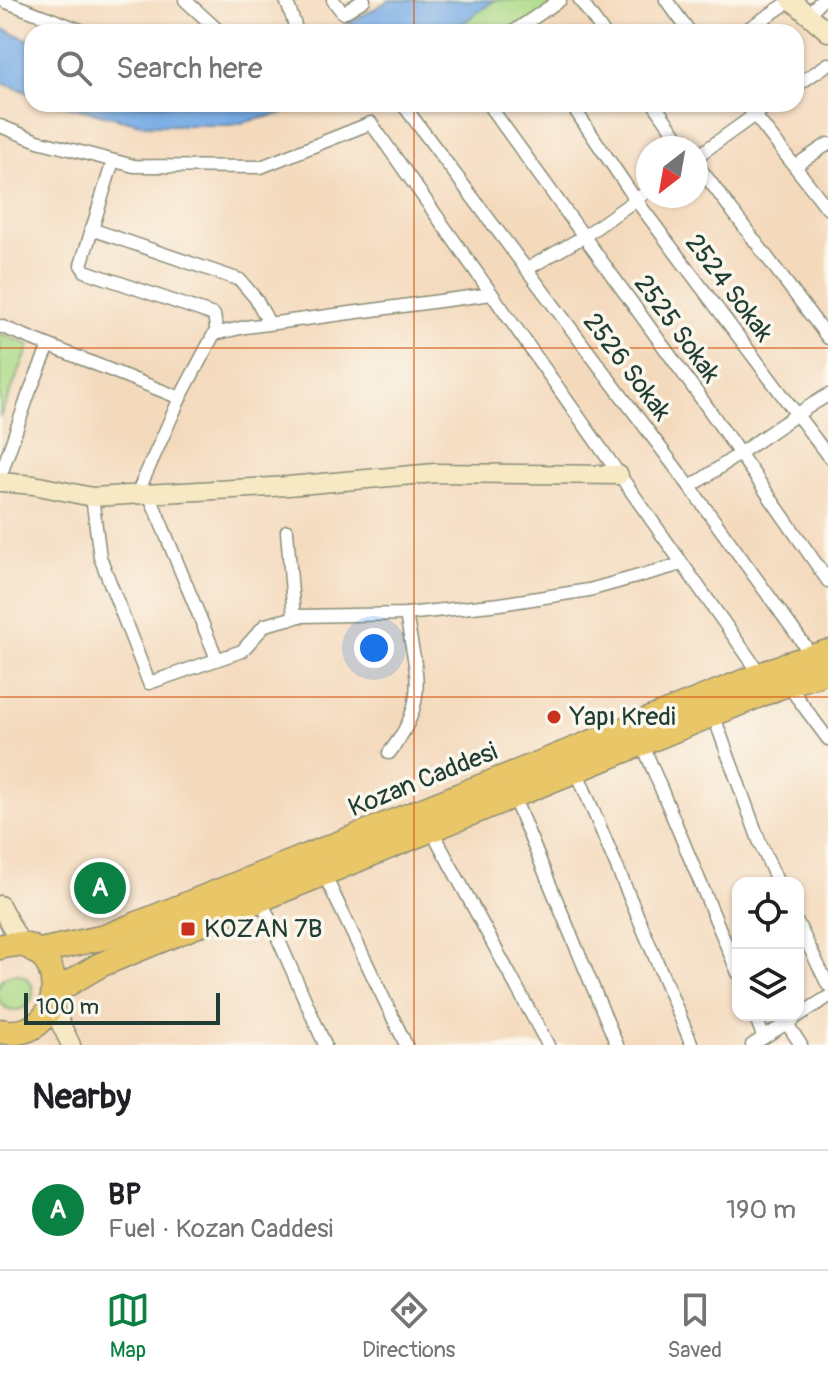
<!DOCTYPE html>
<meta charset="utf-8">
<style>
:root{--surface:#fff;--page:#f6f6f6;--text:#202124;--muted:#757577;--line:#e0e0e0;--accent:#0b8043}
body{margin:0;font-family:Pangolin,sans-serif;background:var(--page);color:var(--text)}
.controls{position:absolute;right:24px;bottom:24px;display:grid;overflow:hidden;border-radius:16px;box-shadow:0 2px 6px #0004}
.controls button{width:72px;height:72px;display:grid;place-items:center;padding:0;border:0;border-bottom:2px solid var(--line);background:var(--surface);color:var(--text);font:40px sans-serif}
.compass{position:absolute;left:636px;top:136px;width:72px;height:72px;border-radius:50%;background:var(--surface);box-shadow:0 2px 6px #0004;rotate:211deg}
.scale{position:absolute;left:24px;bottom:20px;width:196px;box-sizing:border-box;padding-left:8px;border:4px solid #1f3d34;border-top:0;font-size:22px;line-height:28px;white-space:nowrap;color:#1f3d34;-webkit-text-stroke:6px #fbf7ec;paint-order:stroke}
.you{position:absolute;left:374px;top:648px;width:28px;height:28px;margin:-20px;border:6px solid #fff;border-radius:50%;background:#1a73e8;box-shadow:0 0 0 12px #1a73e833}
.badge{display:grid;place-items:center;width:52px;height:52px;border-radius:50%;background:var(--accent);color:#fff;font-size:26px;font-weight:700}
.pin{position:absolute;translate:-50% -50%;border:4px solid #fff;box-shadow:0 2px 8px #0006}
.list{margin:0;padding:0;list-style:none}
h2{display:flex;justify-content:space-between;align-items:center;height:104px;margin:0;padding:0 32px;font-size:34px}
h2 small{font-size:26px;font-weight:400;color:var(--muted)}
.list li{display:grid;grid-template-columns:52px 1fr auto;gap:24px;align-items:center;box-sizing:border-box;height:120px;padding:0 32px;border-top:2px solid var(--line)}
.list b{display:block;font-size:30px;white-space:nowrap}
.list p{margin:0;font-size:26px;white-space:nowrap;color:var(--muted)}
.list em{font-size:26px;font-style:normal;color:var(--muted)}
.icon{flex:none;width:44px;height:44px;fill:none;stroke:currentColor;stroke-width:2;stroke-linecap:round;stroke-linejoin:round}
.map{position:relative;flex:none;width:828px;height:1045px;overflow:hidden}
.search{position:absolute;background:var(--surface);box-shadow:0 2px 6px #0004;left:24px;right:24px;top:24px;height:88px;display:flex;align-items:center;gap:20px;box-sizing:border-box;padding:0 28px;border-radius:24px;color:var(--muted);font-size:30px}
.sheet{height:224px;background:var(--surface)}
nav{display:flex;justify-content:space-around;align-items:center;box-sizing:border-box;height:112px;border-top:2px solid var(--line);background:var(--surface);font-size:22px;color:var(--muted)}
nav a{display:grid;justify-items:center;gap:4px}
nav .on{color:var(--accent)}
.map>svg:first-child{display:block}
.green{fill:#aad986;stroke:#648b5d;stroke-width:2}
.water{fill:#77ace5;stroke:#4b748c;stroke-width:2}
.lines{fill:none;stroke-linecap:round;stroke-linejoin:round}
.street-casing{stroke:#8a8c78;stroke-width:15}
.secondary-casing{stroke:#8a8c78;stroke-width:21}
.highway-casing{stroke:#8a8c78;stroke-width:27}
.street{stroke:#fff;stroke-width:12}
.secondary{stroke:#f6e9c3;stroke-width:18}
.highway{stroke:#e9c769;stroke-width:24}
.grid{fill:none;stroke:#d45610;stroke-width:2;stroke-opacity:0.55}
.poi-dot{fill:#c8321e;stroke:#fbf7ec;stroke-width:3}
.labels{text-anchor:middle;dominant-baseline:central;stroke-width:7;stroke-linejoin:round;paint-order:stroke}
.street-label{font-size:26px;fill:#1f3d34;stroke:#fbf7ec}
.poi-label{font-size:26px;fill:#1f3d34;stroke:#fbf7ec;text-anchor:start}
</style>
<div class="map">
<svg width="828" height="1045" viewBox="0 0 828 1045">
<rect width="100%" height="100%" fill="#fbf7ec"/>
<filter id="ink" filterUnits="userSpaceOnUse"><feTurbulence type="fractalNoise" baseFrequency=".0125" numOctaves="2"/><feDisplacementMap in="SourceGraphic" scale="16" xChannelSelector="R" yChannelSelector="G"/><feConvolveMatrix kernelMatrix="1 2 1 2 8 2 1 2 1" color-interpolation-filters="sRGB"/></filter>
<filter id="wash" filterUnits="userSpaceOnUse"><feTurbulence type="fractalNoise" baseFrequency=".006" numOctaves="4" result="noise"/><feDisplacementMap in="SourceGraphic" scale="32" xChannelSelector="R" yChannelSelector="G"/><feGaussianBlur stdDeviation="1.8" result="paint"/><feColorMatrix in="noise" values="0 0 0 0 0 0 0 0 0 0 0 0 0 0 0 0 0 1.4 0 .05"/><feComposite in="paint" operator="in"/></filter>
<g filter="url(#wash)">
<rect width="100%" height="100%" fill="#f4dabd"/>
<g class="green">
<path d="M 473,0 L 565,0 L 513,32 L 425,32 Z"/>
<path d="M 0,334 L 30,345 L 0,417 Z"/>
<circle cx="15" cy="992" r="18"/>
</g>
<g class="water">
<path d="M 390,0 L 495,0 L 450,32 L 334,32 Z"/>
<path d="M 0,28 L 32,41 L 32,94 L 0,82 Z"/>
<path d="M 59,104 L 324,104 L 232,125 L 145,125 Z"/>
</g>
</g>
<g filter="url(#ink)">
<g class="lines">
<defs>
<g id="street">
<path d="M 1,0 L 86,32"/>
<path d="M 185,0 L 220,32"/>
<path d="M 286,0 L 295,25 L 291,32"/>
<path d="M 333,0 L 343,13 L 364,0"/>
<path d="M 580,0 L 603,32"/>
<path d="M 666,0 L 690,32"/>
<path d="M 808,14 L 822,0"/>
<path d="M 513,32 L 560,0"/>
<path d="M 743,32 L 792,0"/>
<path d="M 796,86 L 828,64"/>
<path d="M 407,104 L 404,106 L 690,487 L 813,657"/>
<path d="M 488,104 L 703,401 L 828,581"/>
<path d="M 571,104 L 636,200 L 828,456"/>
<path d="M 654,104 L 685,148"/>
<path d="M 746,104 L 828,209"/>
<path d="M 0,126 L 38,141 L 134,166 L 261,167 L 371,123 L 761,675"/>
<path d="M 696,157 L 770,104"/>
<path d="M 113,161 L 81,265 L 85,271 L 214,315 L 217,333"/>
<path d="M 696,163 L 828,338"/>
<path d="M 795,166 L 828,144"/>
<path d="M 91,229 L 240,280 L 256,299 L 269,323"/>
<path d="M 527,269 L 583,237 L 648,191"/>
<path d="M 0,326 L 180,398"/>
<path d="M 0,477 L 29,393 L 49,346"/>
<path d="M 690,487 C 737,457 780,423 828,395"/>
<path d="M 137,494 L 180,398 L 214,334 L 245,327 L 492,294"/>
<path d="M 149,494 L 217,659"/>
<path d="M 92,497 L 100,557 L 149,683 L 242,651 L 265,625 L 300,616 L 406,614 L 500,604 L 589,590 L 682,564"/>
<path d="M 287,531 L 294,618"/>
<path d="M 787,684 L 828,739"/>
<path d="M 713,714 L 760,843 L 778,883"/>
<path d="M 642,743 L 738,973"/>
<path d="M 389,753 C 430,701 416,674 406,614"/>
<path d="M 576,770 L 692,1045"/>
<path d="M 513,796 L 617,1045"/>
<path d="M 432,831 L 548,1045"/>
<path d="M 324,874 L 406,1045"/>
<path d="M 261,900 L 325,1045"/>
<path d="M 798,924 L 828,985"/>
<path d="M 755,1015 L 763,1036"/>
<path d="M 786,1022 L 801,1045"/>
<path d="M 752,1045 L 828,997"/>
</g>
<g id="secondary">
<path d="M 791,0 L 828,32"/>
<path d="M 0,482 L 34,485 L 92,497 L 288,486 L 435,473 L 619,475"/>
<path d="M 0,905 L 22,946"/>
<path d="M 52,1006 L 71,1045"/>
</g>
<g id="highway">
<path d="M 0,947 C 69,926 74,1045 0,1031"/>
<path d="M 36,952 L 105,937 L 788,664 L 828,652"/>
<path d="M 56,991 L 100,965 L 779,687 L 828,671"/>
</g>
</defs>
<use href="#street" class="street-casing"/>
<use href="#secondary" class="secondary-casing"/>
<use href="#highway" class="highway-casing"/>
<use href="#street" class="street"/>
<use href="#secondary" class="secondary"/>
<use href="#highway" class="highway"/>
</g>
</g>
<path class="grid" d="M 414,0 L 414,32M 414,104 L 414,1045M 0,348 L 828,348M 0,697 L 828,697"/>
<g class="poi-dot">
<circle cx="554" cy="717" r="8"/>
<rect x="180" y="921" width="16" height="16" rx="4"/>
</g>
<g class="labels">
<g class="street-label">
<text transform="translate(729 288) rotate(53)">2524 Sokak</text>
<text transform="translate(677 329) rotate(54)">2525 Sokak</text>
<text transform="translate(627 367) rotate(53)">2526 Sokak</text>
<text transform="translate(423 780) rotate(-22)">Kozan Caddesi</text>
</g>
<g class="poi-label">
<text x="570" y="717">Yapı Kredi</text>
<text x="204" y="929">KOZAN 7B</text>
</g>
</g>
</svg>
<div class="controls">
<button><svg class="icon" aria-label="locate" viewBox="0 0 24 24"><circle cx="12" cy="12" r="6"/><path d="M12 2v4M12 18v4M2 12h4M18 12h4"/></svg></button>
<button><svg class="icon" aria-label="layers" viewBox="0 0 24 24"><path d="M12 4l9 5-9 5-9-5zM3 14l9 5 9-5"/></svg></button>
</div>
<svg class="compass" viewBox="-18 -18 36 36"><path d="M0-13l5 13h-10z" fill="#e53935"/><path d="M0 13l5-13h-10z" fill="#757577"/></svg>
<div class="scale">100 m</div>
<div class="you"></div>
<div class="pin badge" style="left:100px;top:888px">A</div>
<div class="search"><svg class="icon" aria-label="search" viewBox="0 0 24 24"><circle cx="10" cy="10" r="6"/><path d="M15 15l6 6"/></svg>Search here</div>
</div>
<section class="sheet">
<h2>Nearby<small></small></h2>
<ul class="list">
<li><span class="badge">A</span><div><b>BP</b><p>Fuel · Kozan Caddesi</p></div><em>190 m</em></li>
</ul>
</section>
<nav>
<a class="on"><svg class="icon" aria-label="map" viewBox="0 0 24 24"><path d="M3 6l6-2 6 2 6-2v14l-6 2-6-2-6 2zM9 4v14M15 6v14"/></svg>Map</a>
<a><svg class="icon" aria-label="directions" viewBox="0 0 24 24"><path d="M12 3l9 9-9 9-9-9zM9 14v-3h6M13 9l2 2-2 2"/></svg>Directions</a>
<a><svg class="icon" aria-label="saved" viewBox="0 0 24 24"><path d="M7 4h10v16l-5-4-5 4z"/></svg>Saved</a>
</nav>
